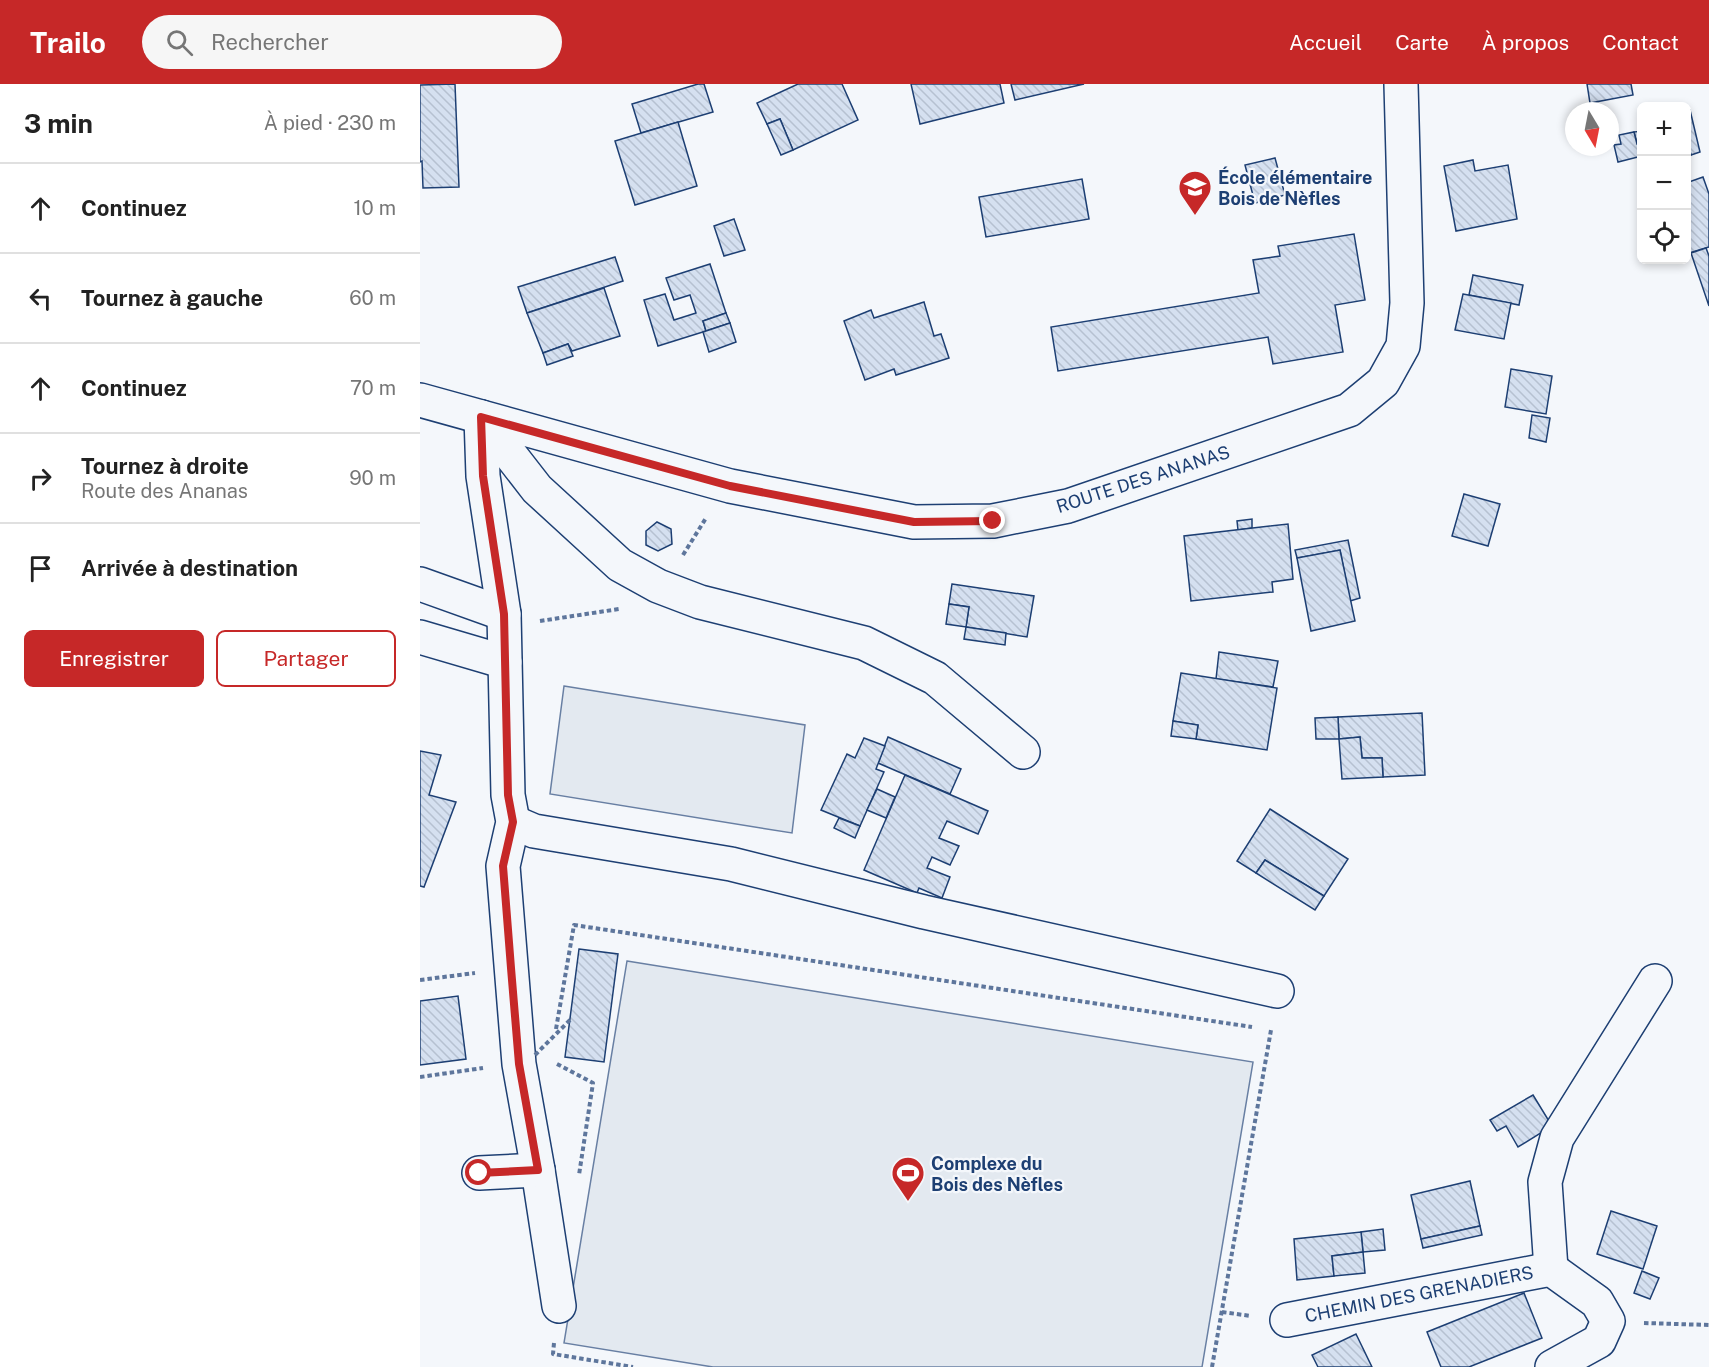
<!DOCTYPE html>
<html lang="fr">
<meta charset="utf-8">
<style>
:root{--surface:#fff;--page:#f6f6f6;--text:#222;--muted:#767676;--line:#e0e0e0;--accent:#c62828}
body{margin:0;font-family:"Public Sans",sans-serif;background:var(--page);color:var(--text)}
.controls{position:absolute;right:18px;top:18px;display:grid;overflow:hidden;border-radius:9px;box-shadow:0 3px 9px #0003}
.controls button{width:54px;height:54px;display:grid;place-items:center;padding:0;border:0;border-bottom:2px solid var(--line);background:var(--surface);color:var(--text);font:30px sans-serif}
.compass{position:absolute;left:1145px;top:18px;width:54px;height:54px;border-radius:50%;background:var(--surface);box-shadow:0 3px 9px #0003;rotate:170deg}
.stop{position:absolute;width:18px;height:18px;margin:-14px;border:4px solid #c62828;border-radius:50%;background:#fff}
.stop.end{background:#c62828;border-color:#fff;box-shadow:0 2px 6px #0008}
.list{margin:0;padding:0;list-style:none}
h2{display:flex;justify-content:space-between;align-items:center;height:78px;margin:0;padding:0 24px;font-size:26px}
h2 small{font-size:20px;font-weight:400;color:var(--muted)}
.list li{display:grid;grid-template-columns:39px 1fr auto;gap:18px;align-items:center;box-sizing:border-box;height:90px;padding:0 24px;border-top:2px solid var(--line)}
.list b{display:block;font-size:22px;white-space:nowrap}
.list p{margin:0;font-size:20px;white-space:nowrap;color:var(--muted)}
.list em{font-size:20px;font-style:normal;color:var(--muted)}
.actions{display:flex;gap:12px;padding:18px 24px}
.actions a{flex:1;padding:14px 0;border:2px solid var(--accent);border-radius:9px;text-align:center;font-size:21px;color:var(--accent)}
.actions .main{background:var(--accent);color:#fff}
.icon{flex:none;width:33px;height:33px;fill:none;stroke:currentColor;stroke-width:2;stroke-linecap:round;stroke-linejoin:round}
.map{position:relative;flex:none;width:1289px;height:1283px;overflow:hidden}
header{display:flex;align-items:center;gap:36px;box-sizing:border-box;height:84px;padding:0 30px;background:var(--accent);color:#fff}
header strong{font-size:28px}
nav{display:flex;gap:33px;margin-inline-start:auto;font-size:21px}
.search{width:420px;height:54px;background:var(--page);display:flex;align-items:center;gap:15px;box-sizing:border-box;padding:0 21px;border-radius:33px;color:var(--muted);font-size:22px}
main{display:flex}
aside{flex:1;background:var(--surface)}
.map>svg:first-child{display:block}
.green{fill:#e3e9f0;stroke:#687fa3;stroke-width:1.5}
.building{fill:url(#building-back-hatch);stroke:#1d3f73;stroke-width:1.5}
.lines{fill:none;stroke-linecap:round;stroke-linejoin:round}
.minor-casing{stroke:#1d3f73;stroke-width:36}
.path{stroke:#5e769c;stroke-width:4;stroke-dasharray:4.5 3;stroke-linecap:butt}
.minor{stroke:#f4f7fb;stroke-width:33}
.path-bridge{stroke:#5e769c;stroke-width:4;stroke-dasharray:4.5 3;stroke-linecap:butt}
.route{stroke:#c62828;stroke-width:8}
.labels{text-anchor:middle;dominant-baseline:central;stroke-width:4.5;stroke-linejoin:round;paint-order:stroke}
.poi-label{font-size:18px;font-weight:bold;fill:#1d3f73;stroke:#f4f7fb;text-anchor:start}
.street-label{font-size:18px;fill:#1d3f73;stroke:#f4f7fb}
</style>
<header>
<strong>Trailo</strong>
<div class="search"><svg class="icon" aria-label="search" viewBox="0 0 24 24"><circle cx="10" cy="10" r="6"/><path d="M15 15l6 6"/></svg>Rechercher</div>
<nav><a>Accueil</a><a>Carte</a><a>À propos</a><a>Contact</a></nav>
</header>
<main>
<aside>
<h2>3 min<small>À pied · 230 m</small></h2>
<ul class="list">
<li><svg class="icon" aria-label="ahead" viewBox="0 0 24 24"><path d="M12 20V5M6 11l6-6 6 6"/></svg><div><b>Continuez</b></div><em>10 m</em></li>
<li><svg class="icon" aria-label="left" viewBox="0 0 24 24"><path d="M17 20v-9H6M10 6l-5 5 5 5"/></svg><div><b>Tournez à gauche</b></div><em>60 m</em></li>
<li><svg class="icon" aria-label="ahead" viewBox="0 0 24 24"><path d="M12 20V5M6 11l6-6 6 6"/></svg><div><b>Continuez</b></div><em>70 m</em></li>
<li><svg class="icon" aria-label="right" viewBox="0 0 24 24"><path d="M7 20v-9h11M14 6l5 5-5 5"/></svg><div><b>Tournez à droite</b><p>Route des Ananas</p></div><em>90 m</em></li>
<li><svg class="icon" aria-label="arrive" viewBox="0 0 24 24"><path d="M6 21V4h12l-3 4 3 4H6"/></svg><div><b>Arrivée à destination</b></div></li>
</ul>
<div class="actions"><a class="main">Enregistrer</a><a>Partager</a></div>
</aside>
<div class="map">
<svg width="1289" height="1283" viewBox="0 0 1289 1283">
<defs>
<pattern id="building-back-hatch" width="6" height="6" patternUnits="userSpaceOnUse" patternTransform="scale(1.5)"><rect width="6" height="6" fill="#d5e0f0"/><path d="M-1 5l2 2M0 0l6 6M5-1l2 2" fill="none" stroke="#b6c1d1"/></pattern>
</defs>
<rect width="100%" height="100%" fill="#f4f7fb"/>
<g class="green">
<path d="M 144,602 L 385,641 L 372,749 L 130,710 Z"/>
<path d="M 207,877 L 833,978 L 782,1283 L 293,1283 L 144,1259 Z"/>
</g>
<g class="building">
<path d="M 35,0 L 39,103 L 3,104 L 2,77 L 0,78 L 0,1 Z"/>
<path d="M 278,0 L 284,0 L 293,28 L 221,49 L 212,20 Z"/>
<path d="M 378,0 L 422,0 L 438,36 L 373,66 L 360,35 L 347,40 L 337,19 Z"/>
<path d="M 491,0 L 580,0 L 584,19 L 500,40 Z"/>
<path d="M 591,0 L 664,0 L 595,16 Z"/>
<path d="M 1167,0 L 1211,0 L 1213,11 L 1170,19 Z"/>
<path d="M 1270,26 L 1280,68 L 1271,71 L 1266,54 L 1266,27 Z"/>
<path d="M 360,35 L 373,66 L 361,71 L 347,40 Z"/>
<path d="M 258,38 L 277,102 L 215,121 L 195,57 Z"/>
<path d="M 1221,47 L 1222,58 L 1217,60 L 1214,48 Z"/>
<path d="M 1214,48 L 1217,60 L 1222,58 L 1222,72 L 1198,78 L 1194,61 L 1201,60 L 1199,51 Z"/>
<path d="M 1266,54 L 1271,71 L 1266,72 Z"/>
<path d="M 855,74 L 865,111 L 835,119 L 825,81 Z"/>
<path d="M 1053,76 L 1055,87 L 1088,81 L 1097,135 L 1036,147 L 1024,82 Z"/>
<path d="M 1283,93 L 1289,110 L 1289,163 L 1266,170 L 1266,99 Z"/>
<path d="M 662,95 L 669,135 L 566,153 L 559,113 Z"/>
<path d="M 314,135 L 325,166 L 304,172 L 294,142 Z"/>
<path d="M 934,150 L 945,216 L 915,221 L 923,268 L 853,280 L 848,253 L 638,287 L 631,243 L 839,209 L 833,176 L 860,172 L 858,162 Z"/>
<path d="M 1286,164 L 1289,172 L 1289,222 L 1271,169 Z"/>
<path d="M 195,173 L 203,197 L 107,229 L 98,203 Z"/>
<path d="M 290,180 L 306,229 L 283,237 L 286,247 L 238,262 L 224,216 L 245,210 L 254,236 L 276,229 L 270,211 L 254,216 L 246,194 Z"/>
<path d="M 1053,191 L 1103,201 L 1099,221 L 1049,211 Z"/>
<path d="M 184,204 L 200,252 L 152,267 L 148,260 L 123,269 L 107,229 Z"/>
<path d="M 1043,210 L 1091,219 L 1084,255 L 1035,246 Z"/>
<path d="M 504,218 L 514,252 L 521,250 L 529,274 L 476,291 L 474,285 L 445,296 L 424,237 L 451,226 L 454,234 Z"/>
<path d="M 306,229 L 310,239 L 286,247 L 283,237 Z"/>
<path d="M 310,239 L 316,258 L 289,268 L 283,248 Z"/>
<path d="M 148,260 L 153,272 L 127,281 L 123,269 Z"/>
<path d="M 1091,285 L 1132,292 L 1126,330 L 1085,323 Z"/>
<path d="M 1112,331 L 1130,334 L 1126,358 L 1109,354 Z"/>
<path d="M 1044,410 L 1080,420 L 1068,462 L 1032,452 Z"/>
<path d="M 832,435 L 832,444 L 818,446 L 817,437 Z"/>
<path d="M 237,438 L 251,445 L 252,460 L 238,467 L 226,461 L 226,447 Z"/>
<path d="M 868,440 L 873,495 L 852,498 L 853,508 L 771,517 L 764,452 Z"/>
<path d="M 928,456 L 940,514 L 930,517 L 920,466 L 877,474 L 875,466 Z"/>
<path d="M 920,466 L 935,537 L 891,547 L 877,474 Z"/>
<path d="M 532,500 L 614,512 L 607,553 L 546,543 L 549,523 L 529,520 Z"/>
<path d="M 529,520 L 549,523 L 546,543 L 526,540 Z"/>
<path d="M 546,543 L 586,549 L 585,561 L 544,555 Z"/>
<path d="M 799,568 L 858,577 L 853,603 L 796,595 Z"/>
<path d="M 761,589 L 857,604 L 847,666 L 776,655 L 778,641 L 753,637 Z"/>
<path d="M 1002,629 L 1005,691 L 963,693 L 962,674 L 942,674 L 940,653 L 919,655 L 918,633 Z"/>
<path d="M 918,633 L 919,655 L 896,655 L 895,634 Z"/>
<path d="M 753,637 L 778,641 L 776,655 L 751,652 Z"/>
<path d="M 468,653 L 541,685 L 530,710 L 458,679 Z"/>
<path d="M 940,653 L 942,674 L 962,674 L 963,693 L 922,695 L 919,655 Z"/>
<path d="M 444,654 L 465,662 L 456,685 L 464,688 L 440,742 L 401,726 L 427,670 L 435,674 Z"/>
<path d="M 0,667 L 21,671 L 9,711 L 36,718 L 4,803 L 0,802 Z"/>
<path d="M 485,691 L 568,727 L 558,750 L 527,737 L 519,754 L 539,762 L 530,781 L 512,773 L 507,784 L 530,793 L 522,814 L 499,804 L 497,809 L 444,786 Z"/>
<path d="M 457,705 L 475,713 L 466,734 L 447,726 Z"/>
<path d="M 850,725 L 928,775 L 904,812 L 845,776 L 836,789 L 817,777 Z"/>
<path d="M 419,734 L 440,742 L 435,754 L 414,744 Z"/>
<path d="M 845,776 L 904,812 L 895,826 L 836,789 Z"/>
<path d="M 159,865 L 198,870 L 184,978 L 145,973 Z"/>
<path d="M 38,912 L 46,975 L 0,981 L 0,917 Z"/>
<path d="M 1113,1011 L 1132,1042 L 1098,1063 L 1086,1042 L 1077,1047 L 1070,1036 Z"/>
<path d="M 1050,1097 L 1060,1142 L 1001,1155 L 991,1111 Z"/>
<path d="M 1191,1127 L 1237,1142 L 1223,1185 L 1177,1170 Z"/>
<path d="M 1060,1142 L 1062,1151 L 1003,1164 L 1001,1155 Z"/>
<path d="M 963,1145 L 965,1166 L 943,1168 L 941,1148 Z"/>
<path d="M 941,1148 L 943,1168 L 912,1172 L 914,1192 L 877,1196 L 874,1155 Z"/>
<path d="M 943,1168 L 945,1189 L 914,1192 L 912,1172 Z"/>
<path d="M 1222,1187 L 1239,1194 L 1230,1215 L 1214,1209 Z"/>
<path d="M 1104,1209 L 1122,1254 L 1049,1283 L 1021,1283 L 1007,1248 Z"/>
<path d="M 936,1250 L 952,1283 L 898,1283 L 892,1271 Z"/>
</g>
<g class="lines">
<defs>
<g id="minor">
<path d="M 0,316 L 310,402 L 494,438 L 573,437 L 648,422 L 929,326 L 963,298 L 983,262 L 987,219 L 981,0"/>
<path d="M 61,333 L 63,392 L 84,530 L 88,711 L 93,738 L 83,782 L 99,980 L 118,1086 L 139,1222"/>
<path d="M 61,333 L 117,405 L 200,481 L 238,502 L 280,518 L 444,559 L 515,594 L 603,668"/>
<path d="M 0,500 L 84,530"/>
<path d="M 0,553 L 85,578"/>
<path d="M 93,738 L 114,747 L 311,780 L 504,828 L 857,907"/>
<path d="M 59,1089 L 118,1086"/>
<path d="M 1131,1185 L 1125,1098 L 1137,1054 L 1235,897"/>
<path d="M 867,1236 L 1131,1185 L 1177,1218 L 1188,1237 L 1179,1257 L 1132,1283"/>
</g>
</defs>
<use href="#minor" class="minor-casing"/>
<g class="path">
<path d="M 263,471 L 286,434"/>
<path d="M 120,537 L 199,525"/>
<path d="M 0,896 L 55,889"/>
<path d="M 136,945 L 154,841 L 832,943"/>
<path d="M 137,980 L 173,999 L 159,1091"/>
<path d="M 0,993 L 63,984"/>
<path d="M 802,1228 L 831,1232"/>
<path d="M 1224,1239 L 1289,1241"/>
<path d="M 134,1259 L 133,1270 L 213,1283"/>
<path d="M 792,1283 L 851,946 L 849,945"/>
</g>
<use href="#minor" class="minor"/>
<path class="path-bridge" d="M 115,971 L 151,935"/>
</g>
<g class="lines">
<path class="route" d="M 59,1089 L 118,1086 L 99,980 L 91,884 L 83,782 L 93,738 L 88,711 L 84,530 L 63,392 L 61,333 L 310,402 L 494,438 L 573,437"/>
</g>
<defs>
<symbol id="school-pin" viewBox="-11 -11 22 30"><path d="M0 17L-7.5 6A9.5 9.5 0 1 1 7.5 6Z" fill="#c62828" stroke="#f4f7fb"/><path d="M0-5L7-2L0 1L-7-2ZM-4 1L0 2.5L4 1V4Q0 6-4 4Z" fill="#fff"/></symbol>
<symbol id="stadium-pin" viewBox="-11 -11 22 30"><path d="M0 17L-7.5 6A9.5 9.5 0 1 1 7.5 6Z" fill="#c62828" stroke="#f4f7fb"/><path d="M0-5a6.5 5 0 1 0 0 10a6.5 5 0 1 0 0-10ZM-3.5-1.8h7v3.6h-7Z" fill="#fff"/></symbol>
</defs>
<g fill-rule="evenodd">
<use href="#school-pin" x="756" y="84" width="38" height="52"/>
<use href="#stadium-pin" x="469" y="1070" width="38" height="52"/>
</g>
<g class="labels">
<g class="poi-label">
<text x="798" y="93">École élémentaire<tspan x="798" dy="21">Bois de Nèfles</tspan></text>
<text x="511" y="1079">Complexe du<tspan x="511" dy="21">Bois des Nèfles</tspan></text>
</g>
<g class="street-label">
<text transform="translate(723 395) rotate(-18)">ROUTE DES ANANAS</text>
<text transform="translate(999 1210) rotate(-11)">CHEMIN DES GRENADIERS</text>
</g>
</g>
</svg>
<div class="controls">
<button>+</button>
<button>−</button>
<button><svg class="icon" aria-label="locate" viewBox="0 0 24 24"><circle cx="12" cy="12" r="6"/><path d="M12 2v4M12 18v4M2 12h4M18 12h4"/></svg></button>
</div>
<svg class="compass" viewBox="-18 -18 36 36"><path d="M0-13l5 13h-10z" fill="#e53935"/><path d="M0 13l5-13h-10z" fill="#767676"/></svg>
<div class="stop" style="left:59px;top:1089px"></div>
<div class="stop end" style="left:573px;top:437px"></div>
</div>
</main>
